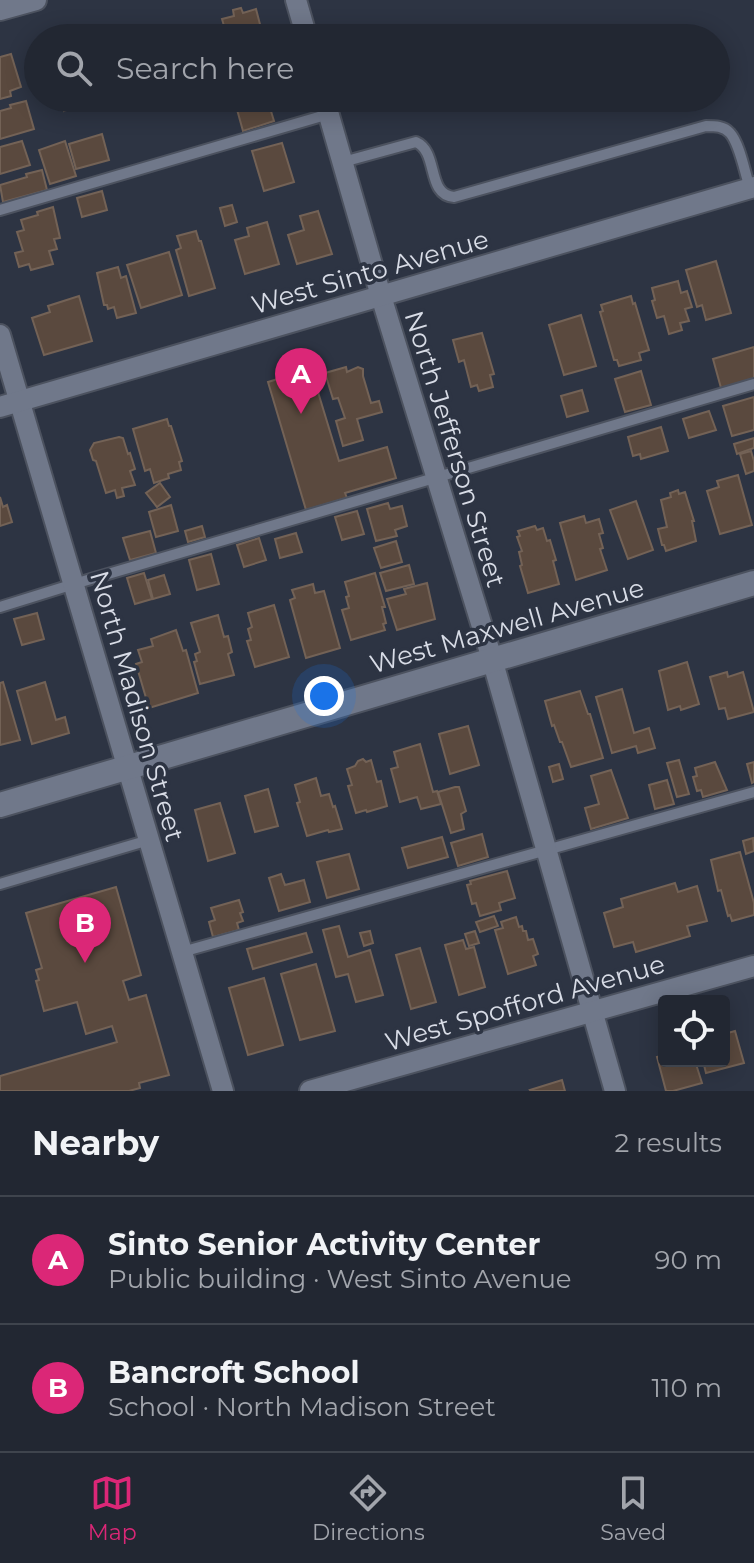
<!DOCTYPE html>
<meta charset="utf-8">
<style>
:root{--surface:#222732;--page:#2a2f3a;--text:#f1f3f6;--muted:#a2a5ac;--line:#3f444d;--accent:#db2777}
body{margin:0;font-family:Montserrat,sans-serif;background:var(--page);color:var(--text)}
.controls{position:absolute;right:24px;bottom:24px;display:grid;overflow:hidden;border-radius:8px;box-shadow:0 4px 20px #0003}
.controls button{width:72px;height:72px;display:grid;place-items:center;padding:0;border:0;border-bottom:2px solid var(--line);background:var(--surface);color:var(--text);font:40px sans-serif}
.you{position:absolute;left:324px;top:696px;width:28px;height:28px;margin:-20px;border:6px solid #fff;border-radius:50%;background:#1a73e8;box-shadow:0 0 0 12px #1a73e833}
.badge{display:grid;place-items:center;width:52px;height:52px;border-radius:50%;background:var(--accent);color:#fff;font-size:26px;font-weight:700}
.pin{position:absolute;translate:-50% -66px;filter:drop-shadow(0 2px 4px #0008)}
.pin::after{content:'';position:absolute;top:42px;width:28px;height:24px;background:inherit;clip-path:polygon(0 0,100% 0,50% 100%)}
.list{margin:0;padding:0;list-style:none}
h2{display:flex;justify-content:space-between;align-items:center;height:104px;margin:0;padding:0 32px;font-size:34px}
h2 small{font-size:26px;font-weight:400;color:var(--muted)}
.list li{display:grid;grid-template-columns:52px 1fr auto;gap:24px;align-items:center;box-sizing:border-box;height:128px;padding:0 32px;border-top:2px solid var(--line)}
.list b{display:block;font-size:30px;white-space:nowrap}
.list p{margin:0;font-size:26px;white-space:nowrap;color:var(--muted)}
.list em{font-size:26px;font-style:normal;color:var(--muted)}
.icon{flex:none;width:44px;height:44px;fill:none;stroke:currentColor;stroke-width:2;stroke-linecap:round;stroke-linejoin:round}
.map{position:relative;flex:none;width:754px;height:1091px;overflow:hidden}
.search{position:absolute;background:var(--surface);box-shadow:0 4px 20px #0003;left:24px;right:24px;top:24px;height:88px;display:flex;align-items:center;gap:20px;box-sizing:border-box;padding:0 28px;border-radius:44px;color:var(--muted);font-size:30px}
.sheet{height:360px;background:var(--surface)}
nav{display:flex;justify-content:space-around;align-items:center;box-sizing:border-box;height:112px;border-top:2px solid var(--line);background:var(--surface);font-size:22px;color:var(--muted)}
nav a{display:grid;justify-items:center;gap:4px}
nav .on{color:var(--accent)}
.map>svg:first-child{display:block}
.building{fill:#5a493e;stroke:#736256;stroke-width:2}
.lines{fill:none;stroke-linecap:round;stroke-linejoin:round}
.lane-casing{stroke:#4c525f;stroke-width:14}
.street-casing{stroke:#4c525f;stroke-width:24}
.secondary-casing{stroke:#4c525f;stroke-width:28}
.lane{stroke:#70788a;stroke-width:10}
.street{stroke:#70788a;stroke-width:20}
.secondary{stroke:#70788a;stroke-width:24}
.labels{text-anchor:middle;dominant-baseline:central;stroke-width:7;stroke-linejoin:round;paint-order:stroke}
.street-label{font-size:26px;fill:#d8dce6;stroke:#2d3443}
</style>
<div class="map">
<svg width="754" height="1091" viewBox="0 0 754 1091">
<rect width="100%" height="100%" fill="#2d3443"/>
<g class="building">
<path d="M 241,8 L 243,13 L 256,9 L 262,32 L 268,30 L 270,38 L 224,38 L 223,33 L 226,33 L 222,19 L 234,16 L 233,10 Z"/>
<path d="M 156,31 L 158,38 L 132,38 Z"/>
<path d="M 205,31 L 207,38 L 179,38 Z"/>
<path d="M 11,54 L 21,87 L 10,91 L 11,96 L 0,99 L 0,57 Z"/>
<path d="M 60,98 L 92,98 L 93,103 L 64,111 Z"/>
<path d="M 261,98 L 267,98 L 274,121 L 243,131 L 236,106 Z"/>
<path d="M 26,101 L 34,129 L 0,139 L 0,111 L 11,108 L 10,105 Z"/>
<path d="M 102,134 L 109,160 L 76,169 L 69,144 Z"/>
<path d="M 22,141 L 30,165 L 0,174 L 0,147 Z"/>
<path d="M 65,141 L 76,176 L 50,184 L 39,150 Z"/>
<path d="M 282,143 L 294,182 L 264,191 L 252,151 Z"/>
<path d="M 42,170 L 47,190 L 3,202 L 0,185 L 27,177 L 26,174 Z"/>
<path d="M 102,191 L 107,210 L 82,217 L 77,198 Z"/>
<path d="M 232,205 L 237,222 L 225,226 L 220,208 Z"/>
<path d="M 53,207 L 60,238 L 54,239 L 57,249 L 49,251 L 53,264 L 31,270 L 29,264 L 19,267 L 15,253 L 23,251 L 17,232 L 24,230 L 21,220 L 38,215 L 37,212 Z"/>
<path d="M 318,211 L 332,254 L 297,264 L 288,235 L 304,230 L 300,216 Z"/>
<path d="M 267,222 L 279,264 L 245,274 L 235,240 L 249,236 L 247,228 Z"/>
<path d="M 196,231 L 199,241 L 201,241 L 215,288 L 189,296 L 176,250 L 181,248 L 177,236 Z"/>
<path d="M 169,252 L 182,295 L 141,308 L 127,265 Z"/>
<path d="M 716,261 L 731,313 L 706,320 L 702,305 L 697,307 L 686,270 Z"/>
<path d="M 118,267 L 121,278 L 126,276 L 136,313 L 117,318 L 114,307 L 108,309 L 107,305 L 104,305 L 97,273 Z"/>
<path d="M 678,281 L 681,293 L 687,291 L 692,307 L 685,309 L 689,321 L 680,323 L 682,330 L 669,334 L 664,316 L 657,318 L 652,301 L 655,300 L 652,288 Z"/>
<path d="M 79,296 L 92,341 L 44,355 L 32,318 L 50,312 L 48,306 Z"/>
<path d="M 631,296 L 633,304 L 635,303 L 649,350 L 639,353 L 641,360 L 619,366 L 617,360 L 614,360 L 600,312 L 603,311 L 601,305 Z"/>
<path d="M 581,315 L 596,366 L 564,375 L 549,325 Z"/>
<path d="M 482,333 L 494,374 L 490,375 L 493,387 L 479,391 L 477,385 L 471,387 L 464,360 L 459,362 L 453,340 Z"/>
<path d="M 754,347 L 754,379 L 721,388 L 713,359 Z"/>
<path d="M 346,367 L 347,372 L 358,367 L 363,369 L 363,376 L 371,403 L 379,401 L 382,412 L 357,419 L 363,440 L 343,446 L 336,421 L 345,418 L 338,398 L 333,399 L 325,373 Z"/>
<path d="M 311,369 L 339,461 L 387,447 L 396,478 L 345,493 L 347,498 L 306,510 L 268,382 Z"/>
<path d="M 641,371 L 651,405 L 625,412 L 615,379 Z"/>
<path d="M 582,390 L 588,411 L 567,417 L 561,396 Z"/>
<path d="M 754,397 L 754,430 L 732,436 L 723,406 Z"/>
<path d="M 709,411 L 716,430 L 689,438 L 683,419 Z"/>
<path d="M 167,419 L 169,426 L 171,426 L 182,461 L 179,462 L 181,470 L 168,474 L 169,478 L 154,483 L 150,469 L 145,471 L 133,429 Z"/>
<path d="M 661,427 L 668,451 L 641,459 L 640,454 L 633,456 L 628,437 Z"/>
<path d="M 119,437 L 123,438 L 128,454 L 130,453 L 135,469 L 130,471 L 135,485 L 122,488 L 124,496 L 117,498 L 115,490 L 106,493 L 96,461 L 93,460 L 90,450 L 94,443 Z"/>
<path d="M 754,438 L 754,448 L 737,454 L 734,444 Z"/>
<path d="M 751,451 L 754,461 L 754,471 L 746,474 L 740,454 Z"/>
<path d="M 738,475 L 752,525 L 720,534 L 707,491 L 719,487 L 717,481 Z"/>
<path d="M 160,483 L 170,497 L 157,507 L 146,493 Z"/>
<path d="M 678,490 L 679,494 L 685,492 L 694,521 L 692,521 L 696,541 L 666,551 L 664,545 L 662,545 L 658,529 L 667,527 L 661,500 L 671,497 L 670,493 Z"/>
<path d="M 0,497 L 3,507 L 7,505 L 12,522 L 0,526 Z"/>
<path d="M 636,501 L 653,550 L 628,559 L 610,510 Z"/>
<path d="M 388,503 L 390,509 L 402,506 L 407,526 L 395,530 L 397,536 L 376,541 L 367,509 Z"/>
<path d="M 171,505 L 178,531 L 156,537 L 149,512 Z"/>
<path d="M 357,511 L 364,534 L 342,540 L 335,517 Z"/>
<path d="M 584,516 L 586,523 L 599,519 L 603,533 L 599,534 L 603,548 L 600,549 L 607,570 L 576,580 L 560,523 Z"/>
<path d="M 202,526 L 205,537 L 188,542 L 185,531 Z"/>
<path d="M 535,526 L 537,530 L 543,528 L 547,541 L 550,540 L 556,560 L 553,561 L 559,584 L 528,593 L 520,566 L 522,565 L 519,552 L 522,551 L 517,537 L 520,536 L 518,531 Z"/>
<path d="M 150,531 L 156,553 L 130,560 L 123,538 Z"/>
<path d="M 296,533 L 302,552 L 280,558 L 275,539 Z"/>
<path d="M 259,538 L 266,560 L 244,567 L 237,545 Z"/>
<path d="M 396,541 L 402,562 L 381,568 L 374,548 Z"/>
<path d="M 211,554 L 219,584 L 197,590 L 189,560 Z"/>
<path d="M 409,565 L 414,584 L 386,591 L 380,573 Z"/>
<path d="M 144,573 L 152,599 L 135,604 L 127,578 Z"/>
<path d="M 375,573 L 385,607 L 382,607 L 386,623 L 383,624 L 385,630 L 351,640 L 342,610 L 349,608 L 346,597 L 349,596 L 345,582 Z"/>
<path d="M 164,575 L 170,594 L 153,599 L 148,580 Z"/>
<path d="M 427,583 L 435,619 L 397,630 L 387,599 L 406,594 L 404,589 Z"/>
<path d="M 313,584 L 315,593 L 324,591 L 340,648 L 306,658 L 290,600 L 295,598 L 292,590 Z"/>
<path d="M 274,605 L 289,657 L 255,667 L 247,641 L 251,640 L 248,629 L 252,627 L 248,613 Z"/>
<path d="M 37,613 L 44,639 L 22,645 L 14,619 Z"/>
<path d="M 218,615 L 224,637 L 228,636 L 232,652 L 228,654 L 234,675 L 200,684 L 194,662 L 197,661 L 195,654 L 200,652 L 191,623 Z"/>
<path d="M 176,630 L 183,651 L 186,650 L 198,693 L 149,708 L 136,664 L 142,662 L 138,650 L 153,646 L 151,639 Z"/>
<path d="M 687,662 L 699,704 L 681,710 L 680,706 L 668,710 L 659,671 Z"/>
<path d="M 727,672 L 728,677 L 743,672 L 754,712 L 728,719 L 725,708 L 719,709 L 710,677 Z"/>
<path d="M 3,682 L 20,740 L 0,745 L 0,683 Z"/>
<path d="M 45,682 L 56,720 L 65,717 L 69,733 L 32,744 L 17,691 Z"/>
<path d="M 622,689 L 634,733 L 649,728 L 655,748 L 638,753 L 636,746 L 612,753 L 596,697 Z"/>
<path d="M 580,691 L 588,714 L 590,714 L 603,758 L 571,767 L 562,742 L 560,742 L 554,725 L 552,726 L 545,701 Z"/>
<path d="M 468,726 L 479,765 L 450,774 L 439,734 Z"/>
<path d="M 420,744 L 433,792 L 437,791 L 441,804 L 421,809 L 417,797 L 400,802 L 391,769 L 398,767 L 394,752 Z"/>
<path d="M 363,759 L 366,762 L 371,760 L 377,782 L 381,781 L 387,806 L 367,812 L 366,810 L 356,813 L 348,786 L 352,785 L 347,769 L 355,766 L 358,761 Z"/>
<path d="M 679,760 L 689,794 L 677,797 L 667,763 Z"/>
<path d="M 715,762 L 727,790 L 703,797 L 701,790 L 697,791 L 693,777 L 697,776 L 695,768 Z"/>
<path d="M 754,762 L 754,782 L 752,783 L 747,764 Z"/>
<path d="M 559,764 L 563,779 L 553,782 L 549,767 Z"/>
<path d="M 611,770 L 628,818 L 591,829 L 585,808 L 599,804 L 591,776 Z"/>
<path d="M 316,778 L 321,796 L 329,794 L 333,807 L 335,806 L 342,829 L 329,832 L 328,830 L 307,836 L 297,803 L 300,802 L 295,785 Z"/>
<path d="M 667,780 L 674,804 L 655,809 L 649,785 Z"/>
<path d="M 455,787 L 459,787 L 466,811 L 461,814 L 464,829 L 451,833 L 438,792 Z"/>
<path d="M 268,789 L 278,826 L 255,832 L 245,796 Z"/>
<path d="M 220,803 L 235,853 L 208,861 L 195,810 Z"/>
<path d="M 482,834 L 488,857 L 458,866 L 451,843 Z"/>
<path d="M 442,837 L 448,857 L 408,868 L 402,848 Z"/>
<path d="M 753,838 L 754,851 L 746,854 L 743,841 Z"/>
<path d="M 740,852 L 754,903 L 754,915 L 732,921 L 730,915 L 728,916 L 721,890 L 718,891 L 711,860 Z"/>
<path d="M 349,854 L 359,889 L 327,898 L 317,862 Z"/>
<path d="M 507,871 L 515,898 L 499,903 L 501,910 L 480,916 L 476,903 L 472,904 L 467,885 L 471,884 L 470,881 Z"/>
<path d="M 281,874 L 285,885 L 304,880 L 310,902 L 279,911 L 269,878 Z"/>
<path d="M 675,883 L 678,892 L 697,886 L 707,921 L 687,926 L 690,936 L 636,952 L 633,942 L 614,947 L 604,913 L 623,907 L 621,899 Z"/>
<path d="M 116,887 L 141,975 L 123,981 L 129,1000 L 146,995 L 169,1075 L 139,1083 L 140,1088 L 129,1091 L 0,1091 L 0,1076 L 117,1042 L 112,1026 L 86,1034 L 77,1002 L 44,1011 L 36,981 L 39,980 L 36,970 L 42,968 L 26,913 Z"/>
<path d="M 239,900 L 243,912 L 240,913 L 243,921 L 237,923 L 239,930 L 213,937 L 209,922 L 215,920 L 211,908 Z"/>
<path d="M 494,916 L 498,926 L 480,932 L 476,922 Z"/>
<path d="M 516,917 L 519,927 L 522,926 L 523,931 L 526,931 L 528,940 L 533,939 L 538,954 L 533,956 L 536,965 L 508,974 L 495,930 L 503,928 L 501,922 Z"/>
<path d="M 339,926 L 348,957 L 370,950 L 383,995 L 356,1002 L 348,974 L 336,977 L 323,930 Z"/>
<path d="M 370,931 L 373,943 L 364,946 L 360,933 Z"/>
<path d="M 475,931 L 479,943 L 469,946 L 465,934 Z"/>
<path d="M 306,933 L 312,952 L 253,969 L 247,949 Z"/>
<path d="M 463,940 L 466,949 L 474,947 L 485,987 L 459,995 L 445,945 Z"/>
<path d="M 420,948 L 436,1002 L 411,1009 L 396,955 Z"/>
<path d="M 316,964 L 335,1031 L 300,1040 L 281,974 Z"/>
<path d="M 264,978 L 283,1045 L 248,1055 L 229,988 Z"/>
<path d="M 735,1031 L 744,1063 L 706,1073 L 703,1061 L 724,1061 L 724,1034 Z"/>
<path d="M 664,1055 L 664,1061 L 695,1061 L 702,1083 L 673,1091 L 666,1091 L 657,1057 Z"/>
<path d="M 562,1080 L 565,1091 L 531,1091 L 530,1090 Z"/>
</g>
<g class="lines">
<defs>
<g id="lane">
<path d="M 343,162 L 416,142 C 439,152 426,195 454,197 L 706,126 C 715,126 724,126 730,133 C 740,144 745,174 750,188"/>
<path d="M 0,210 L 329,114"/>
<path d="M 0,607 L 74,584 L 754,384"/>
<path d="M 0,884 L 149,840"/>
<path d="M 182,952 L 754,792"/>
</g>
<g id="street">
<path d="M 296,0 L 307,38"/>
<path d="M 0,10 L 36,0"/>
<path d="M 324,98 L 381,296 L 492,659 L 615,1091"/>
<path d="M 0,335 L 223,1091"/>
<path d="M 0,407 L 754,187"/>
<path d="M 310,1091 L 754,966"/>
</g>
<path id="secondary" d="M 0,805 L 754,583"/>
</defs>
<use href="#lane" class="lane-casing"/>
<use href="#street" class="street-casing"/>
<use href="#secondary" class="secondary-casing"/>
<use href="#lane" class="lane"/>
<use href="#street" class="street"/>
<use href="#secondary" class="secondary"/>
</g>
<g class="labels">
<g class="street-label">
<text transform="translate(370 272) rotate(-16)">West Sinto Avenue</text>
<text transform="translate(455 449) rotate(73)">North Jefferson Street</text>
<text transform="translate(507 626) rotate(-16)">West Maxwell Avenue</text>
<text transform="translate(137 706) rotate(74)">North Madison Street</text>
<text transform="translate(525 1003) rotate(-16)">West Spofford Avenue</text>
</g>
</g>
</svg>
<div class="controls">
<button><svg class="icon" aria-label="locate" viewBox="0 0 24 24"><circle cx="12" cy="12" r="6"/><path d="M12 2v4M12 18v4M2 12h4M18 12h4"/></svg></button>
</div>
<div class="you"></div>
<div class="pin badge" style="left:301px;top:414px">A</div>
<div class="pin badge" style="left:85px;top:963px">B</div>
<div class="search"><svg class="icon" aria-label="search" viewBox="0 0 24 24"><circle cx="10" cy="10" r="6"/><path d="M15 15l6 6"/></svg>Search here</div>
</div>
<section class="sheet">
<h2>Nearby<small>2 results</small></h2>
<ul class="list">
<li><span class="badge">A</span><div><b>Sinto Senior Activity Center</b><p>Public building · West Sinto Avenue</p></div><em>90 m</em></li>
<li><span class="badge">B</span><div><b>Bancroft School</b><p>School · North Madison Street</p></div><em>110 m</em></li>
</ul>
</section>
<nav>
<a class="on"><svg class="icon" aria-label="map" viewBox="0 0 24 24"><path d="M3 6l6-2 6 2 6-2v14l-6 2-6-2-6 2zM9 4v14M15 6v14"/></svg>Map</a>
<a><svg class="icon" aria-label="directions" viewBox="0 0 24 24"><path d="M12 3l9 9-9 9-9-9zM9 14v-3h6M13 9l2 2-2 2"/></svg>Directions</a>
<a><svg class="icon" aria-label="saved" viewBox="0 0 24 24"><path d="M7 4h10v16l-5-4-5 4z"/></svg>Saved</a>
</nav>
